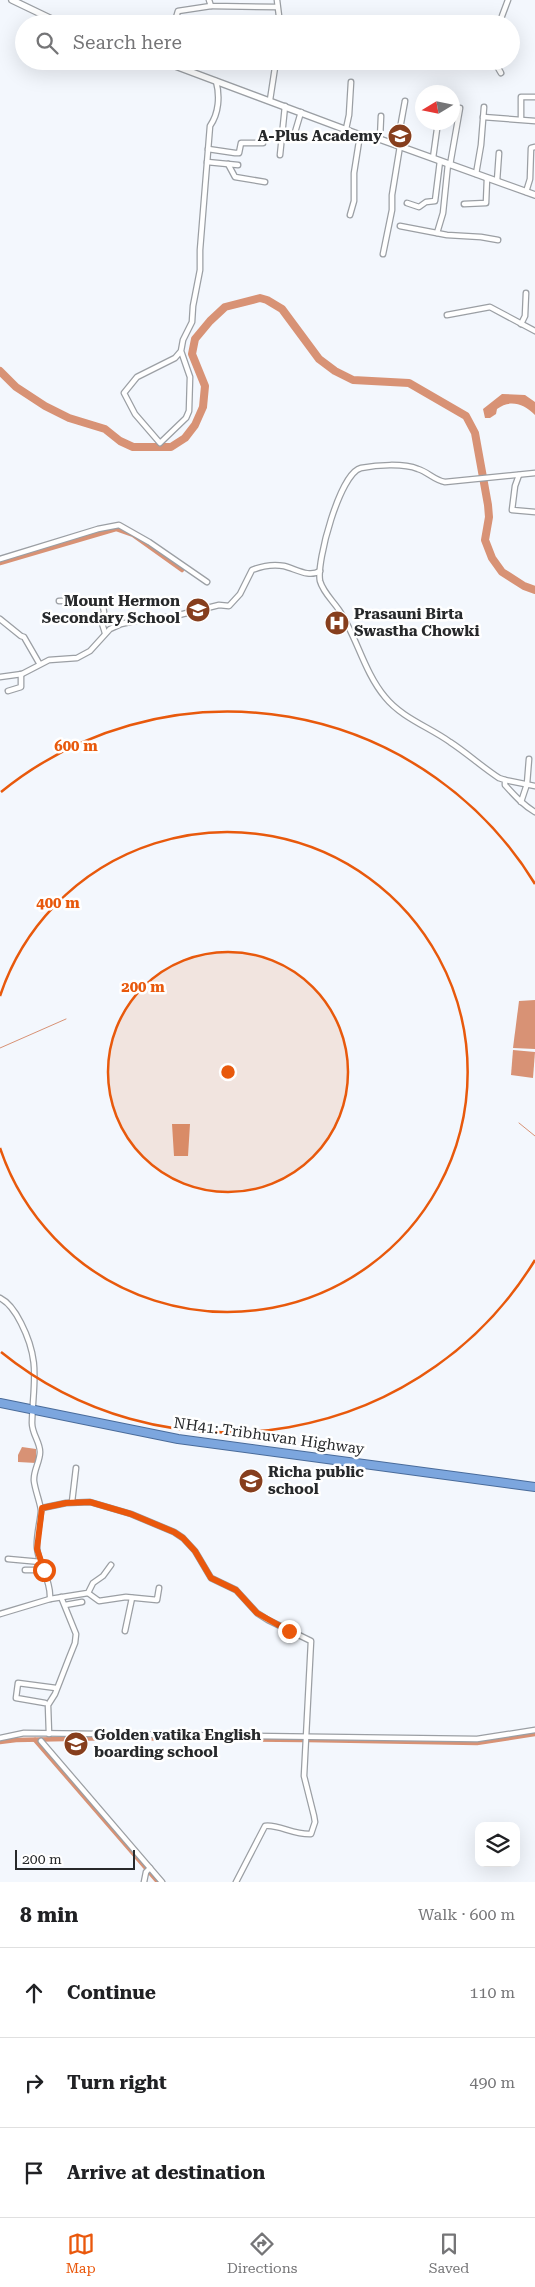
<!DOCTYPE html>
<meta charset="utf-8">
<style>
:root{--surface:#fff;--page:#f6f6f6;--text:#202124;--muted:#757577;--line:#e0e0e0;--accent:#ea580c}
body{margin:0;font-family:"Roboto Serif",serif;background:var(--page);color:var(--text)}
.controls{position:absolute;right:15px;bottom:15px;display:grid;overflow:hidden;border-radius:10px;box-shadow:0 5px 20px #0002}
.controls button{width:45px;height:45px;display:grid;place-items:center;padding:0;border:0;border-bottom:1px solid var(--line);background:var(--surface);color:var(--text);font:25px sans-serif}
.compass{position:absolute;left:415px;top:85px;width:45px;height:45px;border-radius:50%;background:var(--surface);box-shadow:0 5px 20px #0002;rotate:260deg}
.scale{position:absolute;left:15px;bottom:12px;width:120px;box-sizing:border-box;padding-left:5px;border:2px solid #27292b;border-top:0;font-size:14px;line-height:18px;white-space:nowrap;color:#27292b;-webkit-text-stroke:4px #fff;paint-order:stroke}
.stop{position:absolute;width:15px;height:15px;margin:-11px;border:4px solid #ea580c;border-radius:50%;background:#fff}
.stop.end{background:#ea580c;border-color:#fff;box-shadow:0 1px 5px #0008}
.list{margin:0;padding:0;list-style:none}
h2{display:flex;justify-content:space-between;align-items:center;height:65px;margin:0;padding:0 20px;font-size:21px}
h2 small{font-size:16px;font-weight:400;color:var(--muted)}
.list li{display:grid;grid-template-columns:32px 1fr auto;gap:15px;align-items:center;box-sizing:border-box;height:90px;padding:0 20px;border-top:1px solid var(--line)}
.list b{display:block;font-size:19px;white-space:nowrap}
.list em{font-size:16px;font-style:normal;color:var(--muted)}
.icon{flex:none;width:28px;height:28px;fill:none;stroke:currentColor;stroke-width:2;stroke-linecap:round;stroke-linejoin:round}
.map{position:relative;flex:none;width:535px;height:1882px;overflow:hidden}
.search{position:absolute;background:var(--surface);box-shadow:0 5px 20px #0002;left:15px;right:15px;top:15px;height:55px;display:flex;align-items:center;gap:12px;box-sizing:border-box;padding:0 18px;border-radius:28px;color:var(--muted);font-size:19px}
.sheet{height:335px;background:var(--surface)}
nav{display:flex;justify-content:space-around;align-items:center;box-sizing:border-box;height:70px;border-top:1px solid var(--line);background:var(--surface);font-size:14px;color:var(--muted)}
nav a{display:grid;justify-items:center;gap:2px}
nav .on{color:var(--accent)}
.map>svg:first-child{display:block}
.water{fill:#d89275}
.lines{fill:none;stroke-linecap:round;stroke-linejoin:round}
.stream{stroke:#d89275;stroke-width:1}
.canal{stroke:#d89275;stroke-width:4.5}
.river{stroke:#d89275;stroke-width:8}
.minor-casing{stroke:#9b9fa4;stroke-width:7}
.tertiary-casing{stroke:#9b9fa4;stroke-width:8}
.trunk-casing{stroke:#496b9a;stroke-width:10}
.minor{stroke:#fff;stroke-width:4.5}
.tertiary{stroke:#fff;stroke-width:5.5}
.trunk{stroke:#7ca6de;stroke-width:8}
.route{stroke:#ea580c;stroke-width:6}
.ring{fill:none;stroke:#e8590c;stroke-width:2.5}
.labels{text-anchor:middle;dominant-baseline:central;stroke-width:5;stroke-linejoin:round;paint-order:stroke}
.poi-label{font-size:15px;font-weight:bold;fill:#27292b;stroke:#fff;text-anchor:start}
.street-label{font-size:15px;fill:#27292b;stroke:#fff}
.centre{fill:#e8590c;stroke:#fff;stroke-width:2.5}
.ring-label{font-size:15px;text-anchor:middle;font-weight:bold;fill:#e8590c;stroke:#fff;stroke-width:5;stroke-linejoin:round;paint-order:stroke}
</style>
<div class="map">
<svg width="535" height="1882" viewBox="0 0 535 1882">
<rect width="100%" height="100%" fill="#f3f7fd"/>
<g class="water">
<path d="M 502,394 L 525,395 L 535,402 L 535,415 C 524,404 510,399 497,409 L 496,414 L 490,418 L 485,418 L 483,409 Z"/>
<path d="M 535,1000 L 535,1049 L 513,1048 L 519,1001 Z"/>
<path d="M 513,1050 L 535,1052 L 533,1078 L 511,1075 Z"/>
<path d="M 172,1124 L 190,1124 L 188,1156 L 174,1156 Z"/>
<path d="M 22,1447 L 36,1449 L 36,1463 L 18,1462 L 18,1455 Z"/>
</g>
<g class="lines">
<g class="stream">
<path d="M 0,1048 L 66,1019"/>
<path d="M 519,1123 L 535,1136"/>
</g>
<g class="canal">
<path d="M 0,563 L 116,529 L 133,535 L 182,570"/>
<path d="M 35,1740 L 158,1882"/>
<path d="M 308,1740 L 477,1743 L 535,1734"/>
<path d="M 0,1742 L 16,1740 L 115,1738 L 303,1740"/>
</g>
<path class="river" d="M 0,371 L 16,387 L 45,406 L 69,418 L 105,429 L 120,441 L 133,447 L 171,447 L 185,438 L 195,425 L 203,407 L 205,386 L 192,354 L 195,339 L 210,321 L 225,307 L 260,298 L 267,300 L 282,309 L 319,359 L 335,371 L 353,380 L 409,383 L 466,416 L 475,433 L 488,505 L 489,517 L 485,540 L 492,558 L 502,572 L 524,586 L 535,590"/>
<defs>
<g id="minor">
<path d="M 209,0 L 211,6 L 277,7"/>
<path d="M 277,0 L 280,24"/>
<path d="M 171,24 L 175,21 L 178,11 L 211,6"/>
<path d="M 499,24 L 508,0"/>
<path d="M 494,61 L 501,73"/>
<path d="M 443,92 L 443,90"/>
<path d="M 270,100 L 276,61"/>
<path d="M 483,117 L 535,121"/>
<path d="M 521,119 L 521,97 L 535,97"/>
<path d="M 346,129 L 349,115 L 351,82"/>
<path d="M 293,139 L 301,112"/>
<path d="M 380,139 L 381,116"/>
<path d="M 397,145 L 405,101"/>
<path d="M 208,149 L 235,153 L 239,153 L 241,143 L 263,143"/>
<path d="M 280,155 L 285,106"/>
<path d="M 433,158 L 438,122"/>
<path d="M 207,162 L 238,165"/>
<path d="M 228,164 L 235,177 L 265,182"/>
<path d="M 450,165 L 460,108"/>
<path d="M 476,174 L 481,145 L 484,107"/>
<path d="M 497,181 L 499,153"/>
<path d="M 526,192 L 530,179 L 531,148 L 535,147"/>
<path d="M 407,203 L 419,207 L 426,202 L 435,201 L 440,161"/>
<path d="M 464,204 L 486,203 L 487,178"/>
<path d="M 350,215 L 354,201 L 354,173 L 360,135"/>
<path d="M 400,226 L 447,235 L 481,237 L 498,240"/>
<path d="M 437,233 L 443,213 L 448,164"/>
<path d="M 383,254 L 392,210 L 392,195 L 400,146"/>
<path d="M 447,315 L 490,307 L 535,331"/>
<path d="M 521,324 L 525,316 L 526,293"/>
<path d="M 181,351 L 175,358 L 137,377 L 124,393 L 135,414 L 160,443 L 186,418 L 189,411 L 190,377 L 181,351 L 183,340 L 192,322 L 193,306 L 200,270 L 200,250 L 210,126 C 219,113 220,96 216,81"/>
<path d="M 535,473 L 445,482 C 434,480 428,472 418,469 C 403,463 377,465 361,468 C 340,473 316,562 320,581 C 323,592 333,601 339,610 C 357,637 364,672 385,697 C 402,718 429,727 450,742 C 467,753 482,767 499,778 L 505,780 L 505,785 C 515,796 523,805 535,812"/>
<path d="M 519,475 L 515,486 L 512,510 L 535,512"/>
<path d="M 0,559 L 98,529 L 119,525 L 149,542 L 207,582"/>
<path d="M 59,601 L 93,600 L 103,606 L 104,612 L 101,620 L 105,633"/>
<path d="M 0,619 L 21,636 L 24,637 L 39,663"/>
<path d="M 0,677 L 22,674 L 49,660 L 77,658 L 90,651 L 110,629 L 121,624 L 148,618 L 171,617 L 219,605 L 229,606 L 240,594 L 252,570 C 262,566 273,564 284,566 C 296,569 309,578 320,571"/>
<path d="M 8,691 L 21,687 L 21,674"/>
<path d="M 505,780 L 535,786"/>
<path d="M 521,802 L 527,784 L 529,759"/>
<path d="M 0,1298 C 10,1303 16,1313 21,1323 C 41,1362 33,1383 32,1423 C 32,1434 40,1442 40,1452 C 40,1462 33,1471 34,1481 C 35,1490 41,1505 41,1511 C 40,1523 36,1536 37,1548 C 39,1567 51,1580 50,1599"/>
<path d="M 72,1502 L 76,1468"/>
<path d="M 42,1508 L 66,1503 L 90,1502 L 131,1514 L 174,1532 L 183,1538 L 195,1551 L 211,1578 L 236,1590 L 257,1613 L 268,1620 L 311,1641 L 304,1776 L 314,1816 L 315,1822 L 311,1834 C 294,1835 278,1824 265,1826 L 236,1882"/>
<path d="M 8,1559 L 41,1562"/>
<path d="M 25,1570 L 44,1570"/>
<path d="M 88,1593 L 99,1601 L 126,1597 L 157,1600 L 159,1588"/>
<path d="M 65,1605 L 82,1602"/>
<path d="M 0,1614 L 50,1599 L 88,1593 L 93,1583 L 103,1576 L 111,1565"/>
<path d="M 125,1631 L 132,1598"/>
<path d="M 45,1703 L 16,1698 L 18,1683 L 56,1688"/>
<path d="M 49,1734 L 48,1705 L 55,1694 L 69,1658 L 75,1643 L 76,1634 L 61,1597"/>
<path d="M 0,1738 L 24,1733 L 477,1739 L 535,1730"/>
<path d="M 41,1741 L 162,1882"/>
<path d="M 144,1882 L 146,1872 L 150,1868"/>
</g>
<g id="tertiary">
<path d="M 12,0 L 62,24"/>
<path d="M 162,61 L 360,135 L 371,136 L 535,195"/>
</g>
<path id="trunk" d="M 0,1403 L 178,1439 L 535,1487"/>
</defs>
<use href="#minor" class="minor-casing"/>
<use href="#tertiary" class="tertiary-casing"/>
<use href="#trunk" class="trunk-casing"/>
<use href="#minor" class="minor"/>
<use href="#tertiary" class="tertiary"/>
<use href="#trunk" class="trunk"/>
</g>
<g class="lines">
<path class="route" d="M 44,1570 L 37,1549 L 42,1508 L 66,1503 L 90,1502 L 131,1514 L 174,1532 L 183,1538 L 195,1551 L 211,1578 L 236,1590 L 257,1613 L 289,1631"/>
</g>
<circle cx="228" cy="1072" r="120" fill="#e8590c" fill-opacity=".12"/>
<g class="ring">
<circle cx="228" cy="1072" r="120"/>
<path d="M0 996A240 240 0 1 1 0 1148"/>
<path d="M535 1260A360 360 0 0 1 1 1352M1 792A360 360 0 0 1 535 884"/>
</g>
<defs>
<symbol id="school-disc" viewBox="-11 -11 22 22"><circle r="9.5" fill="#863e1d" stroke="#fff"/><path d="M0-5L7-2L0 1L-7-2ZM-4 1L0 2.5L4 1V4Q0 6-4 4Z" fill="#fff"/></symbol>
<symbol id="hospital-disc" viewBox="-11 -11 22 22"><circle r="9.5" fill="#863e1d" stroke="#fff"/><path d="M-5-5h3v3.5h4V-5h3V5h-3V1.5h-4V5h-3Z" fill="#fff"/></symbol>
</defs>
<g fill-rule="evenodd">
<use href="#school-disc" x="386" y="122" width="28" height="28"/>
<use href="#school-disc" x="184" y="596" width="28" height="28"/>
<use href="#hospital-disc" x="323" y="609" width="28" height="28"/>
<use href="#school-disc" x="237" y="1467" width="28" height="28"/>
<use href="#school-disc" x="62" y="1730" width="28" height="28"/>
</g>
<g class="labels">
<g class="poi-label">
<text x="382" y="136" text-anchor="end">A-Plus Academy</text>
<text x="180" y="601" text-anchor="end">Mount Hermon<tspan x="180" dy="17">Secondary School</tspan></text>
<text x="354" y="614">Prasauni Birta<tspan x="354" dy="17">Swastha Chowki</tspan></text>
<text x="268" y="1472">Richa public<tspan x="268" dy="17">school</tspan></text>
<text x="94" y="1735">Golden vatika English<tspan x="94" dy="17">boarding school</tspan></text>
</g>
<g class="street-label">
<text transform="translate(269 1436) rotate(8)">NH41: Tribhuvan Highway</text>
</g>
</g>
<circle cx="228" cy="1072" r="8" class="centre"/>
<g class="ring-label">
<text x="76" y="751">600 m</text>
<text x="58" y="908">400 m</text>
<text x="143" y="992">200 m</text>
</g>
</svg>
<div class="controls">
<button><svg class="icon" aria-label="layers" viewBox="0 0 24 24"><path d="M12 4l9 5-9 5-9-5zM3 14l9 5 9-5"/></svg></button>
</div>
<svg class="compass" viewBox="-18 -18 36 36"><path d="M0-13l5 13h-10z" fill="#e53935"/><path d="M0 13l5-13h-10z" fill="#757577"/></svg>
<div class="scale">200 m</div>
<div class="stop" style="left:44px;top:1570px"></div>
<div class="stop end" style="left:289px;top:1631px"></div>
<div class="search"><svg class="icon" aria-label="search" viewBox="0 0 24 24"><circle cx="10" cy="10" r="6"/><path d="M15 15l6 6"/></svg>Search here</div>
</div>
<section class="sheet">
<h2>8 min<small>Walk · 600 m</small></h2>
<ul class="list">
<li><svg class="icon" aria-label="ahead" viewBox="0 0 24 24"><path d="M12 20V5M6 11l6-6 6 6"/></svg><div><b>Continue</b></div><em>110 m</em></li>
<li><svg class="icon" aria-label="right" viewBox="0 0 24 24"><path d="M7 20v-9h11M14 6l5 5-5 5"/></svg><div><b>Turn right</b></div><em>490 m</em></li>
<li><svg class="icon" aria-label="arrive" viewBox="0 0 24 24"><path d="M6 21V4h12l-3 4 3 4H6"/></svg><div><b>Arrive at destination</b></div></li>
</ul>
</section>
<nav>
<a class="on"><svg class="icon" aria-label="map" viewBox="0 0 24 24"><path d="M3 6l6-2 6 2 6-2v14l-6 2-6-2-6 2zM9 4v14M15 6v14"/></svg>Map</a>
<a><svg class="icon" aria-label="directions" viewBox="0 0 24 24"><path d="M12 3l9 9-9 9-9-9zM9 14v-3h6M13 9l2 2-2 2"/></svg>Directions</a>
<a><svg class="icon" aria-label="saved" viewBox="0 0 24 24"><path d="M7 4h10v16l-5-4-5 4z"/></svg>Saved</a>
</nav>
